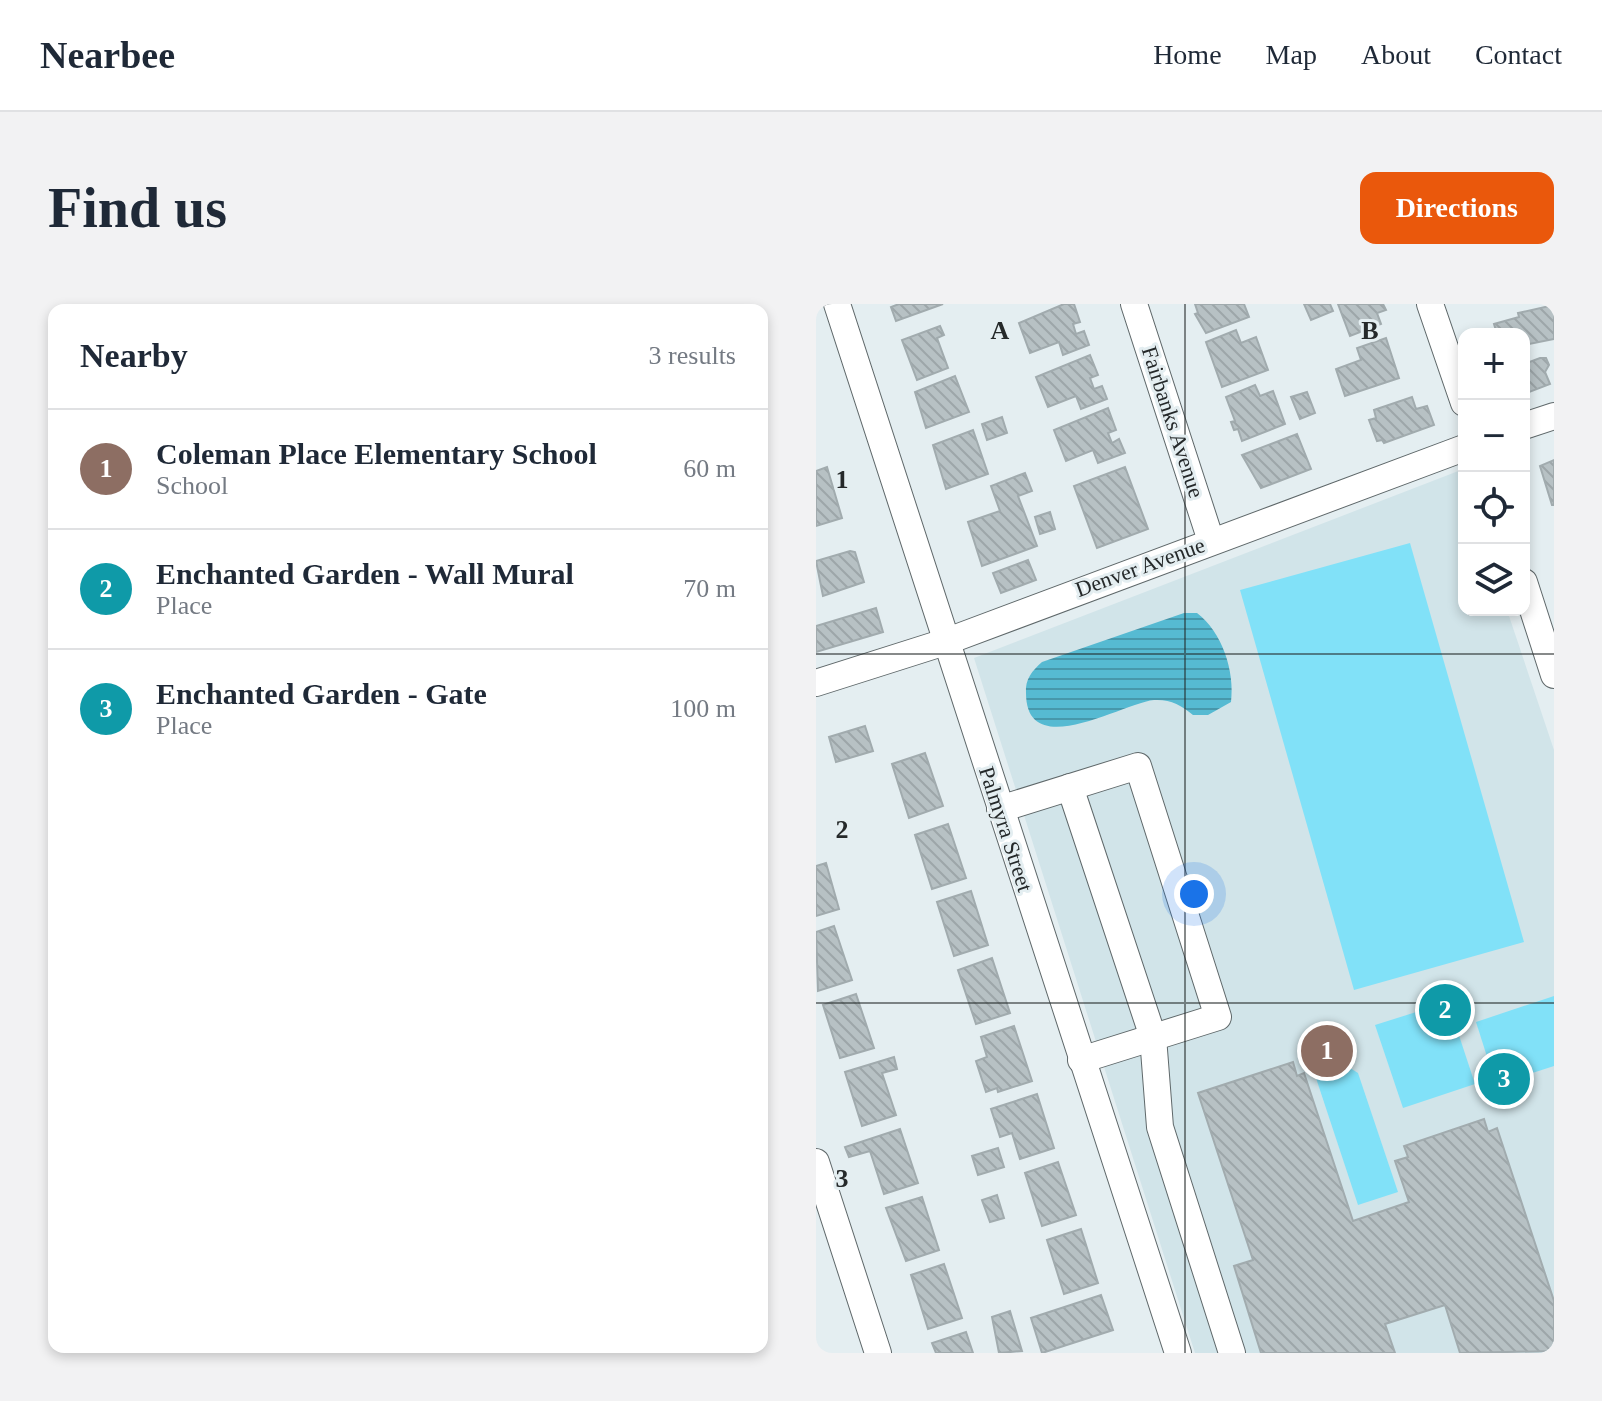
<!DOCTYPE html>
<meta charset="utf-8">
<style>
:root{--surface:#fff;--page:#f2f2f3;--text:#1f2937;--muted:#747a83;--line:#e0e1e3;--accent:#ea580c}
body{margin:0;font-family:Georgia,serif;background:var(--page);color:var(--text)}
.controls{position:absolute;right:24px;top:24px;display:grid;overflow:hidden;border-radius:16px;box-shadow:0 4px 12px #0003}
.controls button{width:72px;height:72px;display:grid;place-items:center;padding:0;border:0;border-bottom:2px solid var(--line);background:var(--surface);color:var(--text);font:40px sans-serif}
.you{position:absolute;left:378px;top:590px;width:28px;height:28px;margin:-20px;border:6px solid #fff;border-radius:50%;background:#1a73e8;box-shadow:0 0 0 12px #1a73e833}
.badge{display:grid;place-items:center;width:52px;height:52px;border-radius:50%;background:var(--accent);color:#fff;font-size:26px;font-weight:700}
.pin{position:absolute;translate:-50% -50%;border:4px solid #fff;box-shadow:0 2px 8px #0006}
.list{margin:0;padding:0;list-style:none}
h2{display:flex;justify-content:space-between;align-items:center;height:104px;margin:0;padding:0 32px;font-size:34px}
h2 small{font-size:26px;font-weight:400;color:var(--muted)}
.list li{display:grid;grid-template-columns:52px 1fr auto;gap:24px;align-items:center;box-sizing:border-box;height:120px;padding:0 32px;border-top:2px solid var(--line)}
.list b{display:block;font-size:30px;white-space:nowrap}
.list p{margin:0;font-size:26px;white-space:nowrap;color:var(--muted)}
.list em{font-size:26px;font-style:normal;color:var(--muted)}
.icon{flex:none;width:44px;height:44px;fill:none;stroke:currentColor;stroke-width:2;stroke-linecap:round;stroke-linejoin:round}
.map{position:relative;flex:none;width:738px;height:1049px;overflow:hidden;border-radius:16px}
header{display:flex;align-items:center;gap:48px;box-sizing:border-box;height:112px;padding:0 40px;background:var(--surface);border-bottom:2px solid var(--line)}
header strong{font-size:38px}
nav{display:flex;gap:44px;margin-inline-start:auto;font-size:28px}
.intro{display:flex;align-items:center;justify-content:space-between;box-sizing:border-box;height:192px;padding:0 48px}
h1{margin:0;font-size:56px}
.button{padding:20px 36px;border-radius:16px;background:var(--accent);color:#fff;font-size:28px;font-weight:700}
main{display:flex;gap:48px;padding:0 48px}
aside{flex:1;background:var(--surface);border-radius:16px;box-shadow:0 4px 12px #0003}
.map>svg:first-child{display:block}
.built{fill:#d1e4e9}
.green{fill:#81e1f8}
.water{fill:url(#water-rules)}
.building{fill:url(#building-back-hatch);stroke:#a1abae;stroke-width:2}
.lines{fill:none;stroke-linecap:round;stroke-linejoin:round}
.minor-casing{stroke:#5f686a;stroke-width:28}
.minor{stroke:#fff;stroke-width:26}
.grid{fill:none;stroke:#25292a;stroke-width:2;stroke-opacity:0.55}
.labels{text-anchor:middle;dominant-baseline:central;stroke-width:6;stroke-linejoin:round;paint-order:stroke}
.street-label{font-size:22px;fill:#25292a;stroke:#e4eef1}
.grid-label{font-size:26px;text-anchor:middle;font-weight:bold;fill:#25292a;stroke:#e4eef1;stroke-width:6;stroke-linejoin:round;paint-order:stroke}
</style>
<header>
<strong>Nearbee</strong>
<nav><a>Home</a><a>Map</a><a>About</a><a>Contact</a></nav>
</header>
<div class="intro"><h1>Find us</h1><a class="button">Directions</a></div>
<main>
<aside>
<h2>Nearby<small>3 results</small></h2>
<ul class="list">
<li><span class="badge" style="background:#8d6e63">1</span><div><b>Coleman Place Elementary School</b><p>School</p></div><em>60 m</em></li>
<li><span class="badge" style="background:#0f9aa8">2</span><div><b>Enchanted Garden - Wall Mural</b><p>Place</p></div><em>70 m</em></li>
<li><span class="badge" style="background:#0f9aa8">3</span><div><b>Enchanted Garden - Gate</b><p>Place</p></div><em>100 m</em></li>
</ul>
</aside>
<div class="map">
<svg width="738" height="1049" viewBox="0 0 738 1049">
<defs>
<pattern id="water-rules" width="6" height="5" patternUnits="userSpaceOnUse" patternTransform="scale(2)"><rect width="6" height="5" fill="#56bad2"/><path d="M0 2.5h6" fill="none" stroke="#4797ab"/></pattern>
<pattern id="building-back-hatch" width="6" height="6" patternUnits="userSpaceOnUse" patternTransform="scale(2)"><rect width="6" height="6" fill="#b7c1c4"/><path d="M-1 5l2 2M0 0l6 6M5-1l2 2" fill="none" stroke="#9da6a9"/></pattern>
</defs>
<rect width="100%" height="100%" fill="#e4eef1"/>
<path class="built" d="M 645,166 L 648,176 L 648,306 L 691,306 L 738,446 L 738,1049 L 379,1049 L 158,354 Z"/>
<g class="green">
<path d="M 594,239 L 708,638 L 538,686 L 424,286 Z"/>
<path d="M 738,692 L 738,762 L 680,781 L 660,718 Z"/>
<path d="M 632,698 L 659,780 L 587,804 L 559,721 Z"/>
<path d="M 526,759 L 542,769 L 582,888 L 542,901 L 498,768 Z"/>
</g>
<path class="water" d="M 368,309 L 381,309 C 406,328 419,367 415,398 L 392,411 L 377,411 C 365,401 354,395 338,396 C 307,399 210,459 210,389 C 209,375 216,367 226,358 Z"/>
<g class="building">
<path d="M 83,0 L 127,0 L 80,17 L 75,3 Z"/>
<path d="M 258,0 L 264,18 L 257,20 L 260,30 L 268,27 L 273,41 L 247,51 L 243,38 L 214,49 L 203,19 L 248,0 Z"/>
<path d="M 379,0 L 428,0 L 433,13 L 390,29 L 379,10 L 382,9 Z"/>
<path d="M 488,0 L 514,0 L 517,7 L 495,16 Z"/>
<path d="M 522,0 L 567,0 L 570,6 L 561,9 L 565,20 L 534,32 Z"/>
<path d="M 738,1 L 738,35 L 708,41 L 708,30 L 681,30 L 678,20 L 703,13 L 702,9 Z"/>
<path d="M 124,22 L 128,31 L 121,34 L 132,64 L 101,76 L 86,36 Z"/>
<path d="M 420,26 L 425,39 L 440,33 L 452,66 L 406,83 L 390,38 Z"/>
<path d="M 570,34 L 583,74 L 529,92 L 520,65 L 545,56 L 541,44 Z"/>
<path d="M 274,51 L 282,71 L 274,74 L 278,85 L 286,82 L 291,95 L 265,105 L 260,92 L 232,103 L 220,73 Z"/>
<path d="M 724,54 L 730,54 L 733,61 L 729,68 L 734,80 L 708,90 L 708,60 Z"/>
<path d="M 139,72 L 153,108 L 110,124 L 99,88 Z"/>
<path d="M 439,81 L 444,92 L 457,87 L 469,120 L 426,137 L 422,125 L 418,126 L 415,118 L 419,117 L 410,93 Z"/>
<path d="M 491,88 L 499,109 L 484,115 L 475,93 Z"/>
<path d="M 596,93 L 600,105 L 611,102 L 618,121 L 568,139 L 566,136 L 561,137 L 553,116 L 560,114 L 558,106 Z"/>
<path d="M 292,104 L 300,126 L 292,129 L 296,139 L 303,135 L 309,149 L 282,159 L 277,146 L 250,157 L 238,126 Z"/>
<path d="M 186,113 L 191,129 L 171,136 L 166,120 Z"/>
<path d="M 157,126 L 172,170 L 130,185 L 117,141 Z"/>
<path d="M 481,130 L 495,165 L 445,184 L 426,151 Z"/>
<path d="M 738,156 L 738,201 L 736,201 L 724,162 Z"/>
<path d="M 11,163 L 26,214 L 0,222 L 0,167 Z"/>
<path d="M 309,163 L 332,225 L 281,244 L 258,182 Z"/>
<path d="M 209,169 L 216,187 L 202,192 L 221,242 L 166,262 L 152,218 L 184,207 L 175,182 Z"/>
<path d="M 234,208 L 239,225 L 224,230 L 219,213 Z"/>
<path d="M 34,247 L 39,248 L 48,278 L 7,292 L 0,257 Z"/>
<path d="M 212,256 L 220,276 L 185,289 L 177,269 Z"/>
<path d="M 60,304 L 67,328 L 0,348 L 0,322 Z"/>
<path d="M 49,422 L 57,447 L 20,458 L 13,433 Z"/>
<path d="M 109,449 L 127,502 L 93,514 L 76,460 Z"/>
<path d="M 132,520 L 150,574 L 116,585 L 99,531 Z"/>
<path d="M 10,559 L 23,605 L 0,612 L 0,562 Z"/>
<path d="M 155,587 L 172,641 L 138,652 L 121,598 Z"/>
<path d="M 18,622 L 36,676 L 2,687 L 0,628 Z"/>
<path d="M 176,654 L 194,709 L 160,720 L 142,666 Z"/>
<path d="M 40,690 L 58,744 L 24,754 L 7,701 Z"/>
<path d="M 198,722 L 216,777 L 182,788 L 181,784 L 170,788 L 160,757 L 171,753 L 165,733 Z"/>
<path d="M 78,753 L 81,765 L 66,769 L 80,811 L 46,822 L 29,768 Z"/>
<path d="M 477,758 L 481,772 L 488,769 L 537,917 L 593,898 L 579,857 L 592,853 L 588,842 L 668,815 L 672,828 L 681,824 L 738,997 L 738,1047 L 644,1049 L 629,1001 L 569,1020 L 579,1049 L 445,1049 L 418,962 L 437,956 L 382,789 Z"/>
<path d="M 221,790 L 238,844 L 204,855 L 196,829 L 184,833 L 175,805 Z"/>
<path d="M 84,825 L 102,879 L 68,890 L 54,847 L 33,853 L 29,843 Z"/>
<path d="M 182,844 L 188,863 L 162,871 L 156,852 Z"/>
<path d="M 242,858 L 260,911 L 226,922 L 209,869 Z"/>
<path d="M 181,891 L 188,914 L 174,918 L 166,896 Z"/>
<path d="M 106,893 L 123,946 L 90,957 L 70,904 Z"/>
<path d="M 265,925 L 282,979 L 248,990 L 231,936 Z"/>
<path d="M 128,960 L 146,1014 L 112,1025 L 95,971 Z"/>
<path d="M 285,991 L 297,1026 L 226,1049 L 215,1014 Z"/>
<path d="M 194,1007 L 206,1047 L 183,1049 L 176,1013 Z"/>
<path d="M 150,1028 L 157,1049 L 120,1049 L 116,1039 Z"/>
</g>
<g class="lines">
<defs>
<g id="minor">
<path d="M 21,0 L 362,1049"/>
<path d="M 318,0 L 395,237"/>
<path d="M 614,0 L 648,99"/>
<path d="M 708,122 L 738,112"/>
<path d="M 708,278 L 738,371"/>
<path d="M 0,379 L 129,338 L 648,144"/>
<path d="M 254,483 L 337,733 L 344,823 L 416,1049"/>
<path d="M 184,505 L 322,462 L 402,713 L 265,756"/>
<path d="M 0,858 L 62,1049"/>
</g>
</defs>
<use href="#minor" class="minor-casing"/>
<use href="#minor" class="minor"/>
</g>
<path class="grid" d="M 369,0 L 369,1049M 0,350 L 738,350M 0,699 L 738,699"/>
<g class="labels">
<g class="street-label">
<text transform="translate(357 118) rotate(72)">Fairbanks Avenue</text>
<text transform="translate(324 263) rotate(-20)">Denver Avenue</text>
<text transform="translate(190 525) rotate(72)">Palmyra Street</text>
</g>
</g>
<g class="grid-label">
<text x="184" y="35">A</text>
<text x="554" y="35">B</text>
<text x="26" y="184">1</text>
<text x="26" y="534">2</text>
<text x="26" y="883">3</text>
</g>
</svg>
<div class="controls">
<button>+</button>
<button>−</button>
<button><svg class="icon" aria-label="locate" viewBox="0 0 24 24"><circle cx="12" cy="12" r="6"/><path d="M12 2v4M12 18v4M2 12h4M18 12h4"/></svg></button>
<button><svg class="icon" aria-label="layers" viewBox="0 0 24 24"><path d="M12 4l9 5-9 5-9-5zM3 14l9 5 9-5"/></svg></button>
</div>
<div class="you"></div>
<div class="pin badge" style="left:511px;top:747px;background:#8d6e63">1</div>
<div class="pin badge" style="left:629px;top:706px;background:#0f9aa8">2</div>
<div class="pin badge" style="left:688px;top:775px;background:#0f9aa8">3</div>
</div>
</main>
